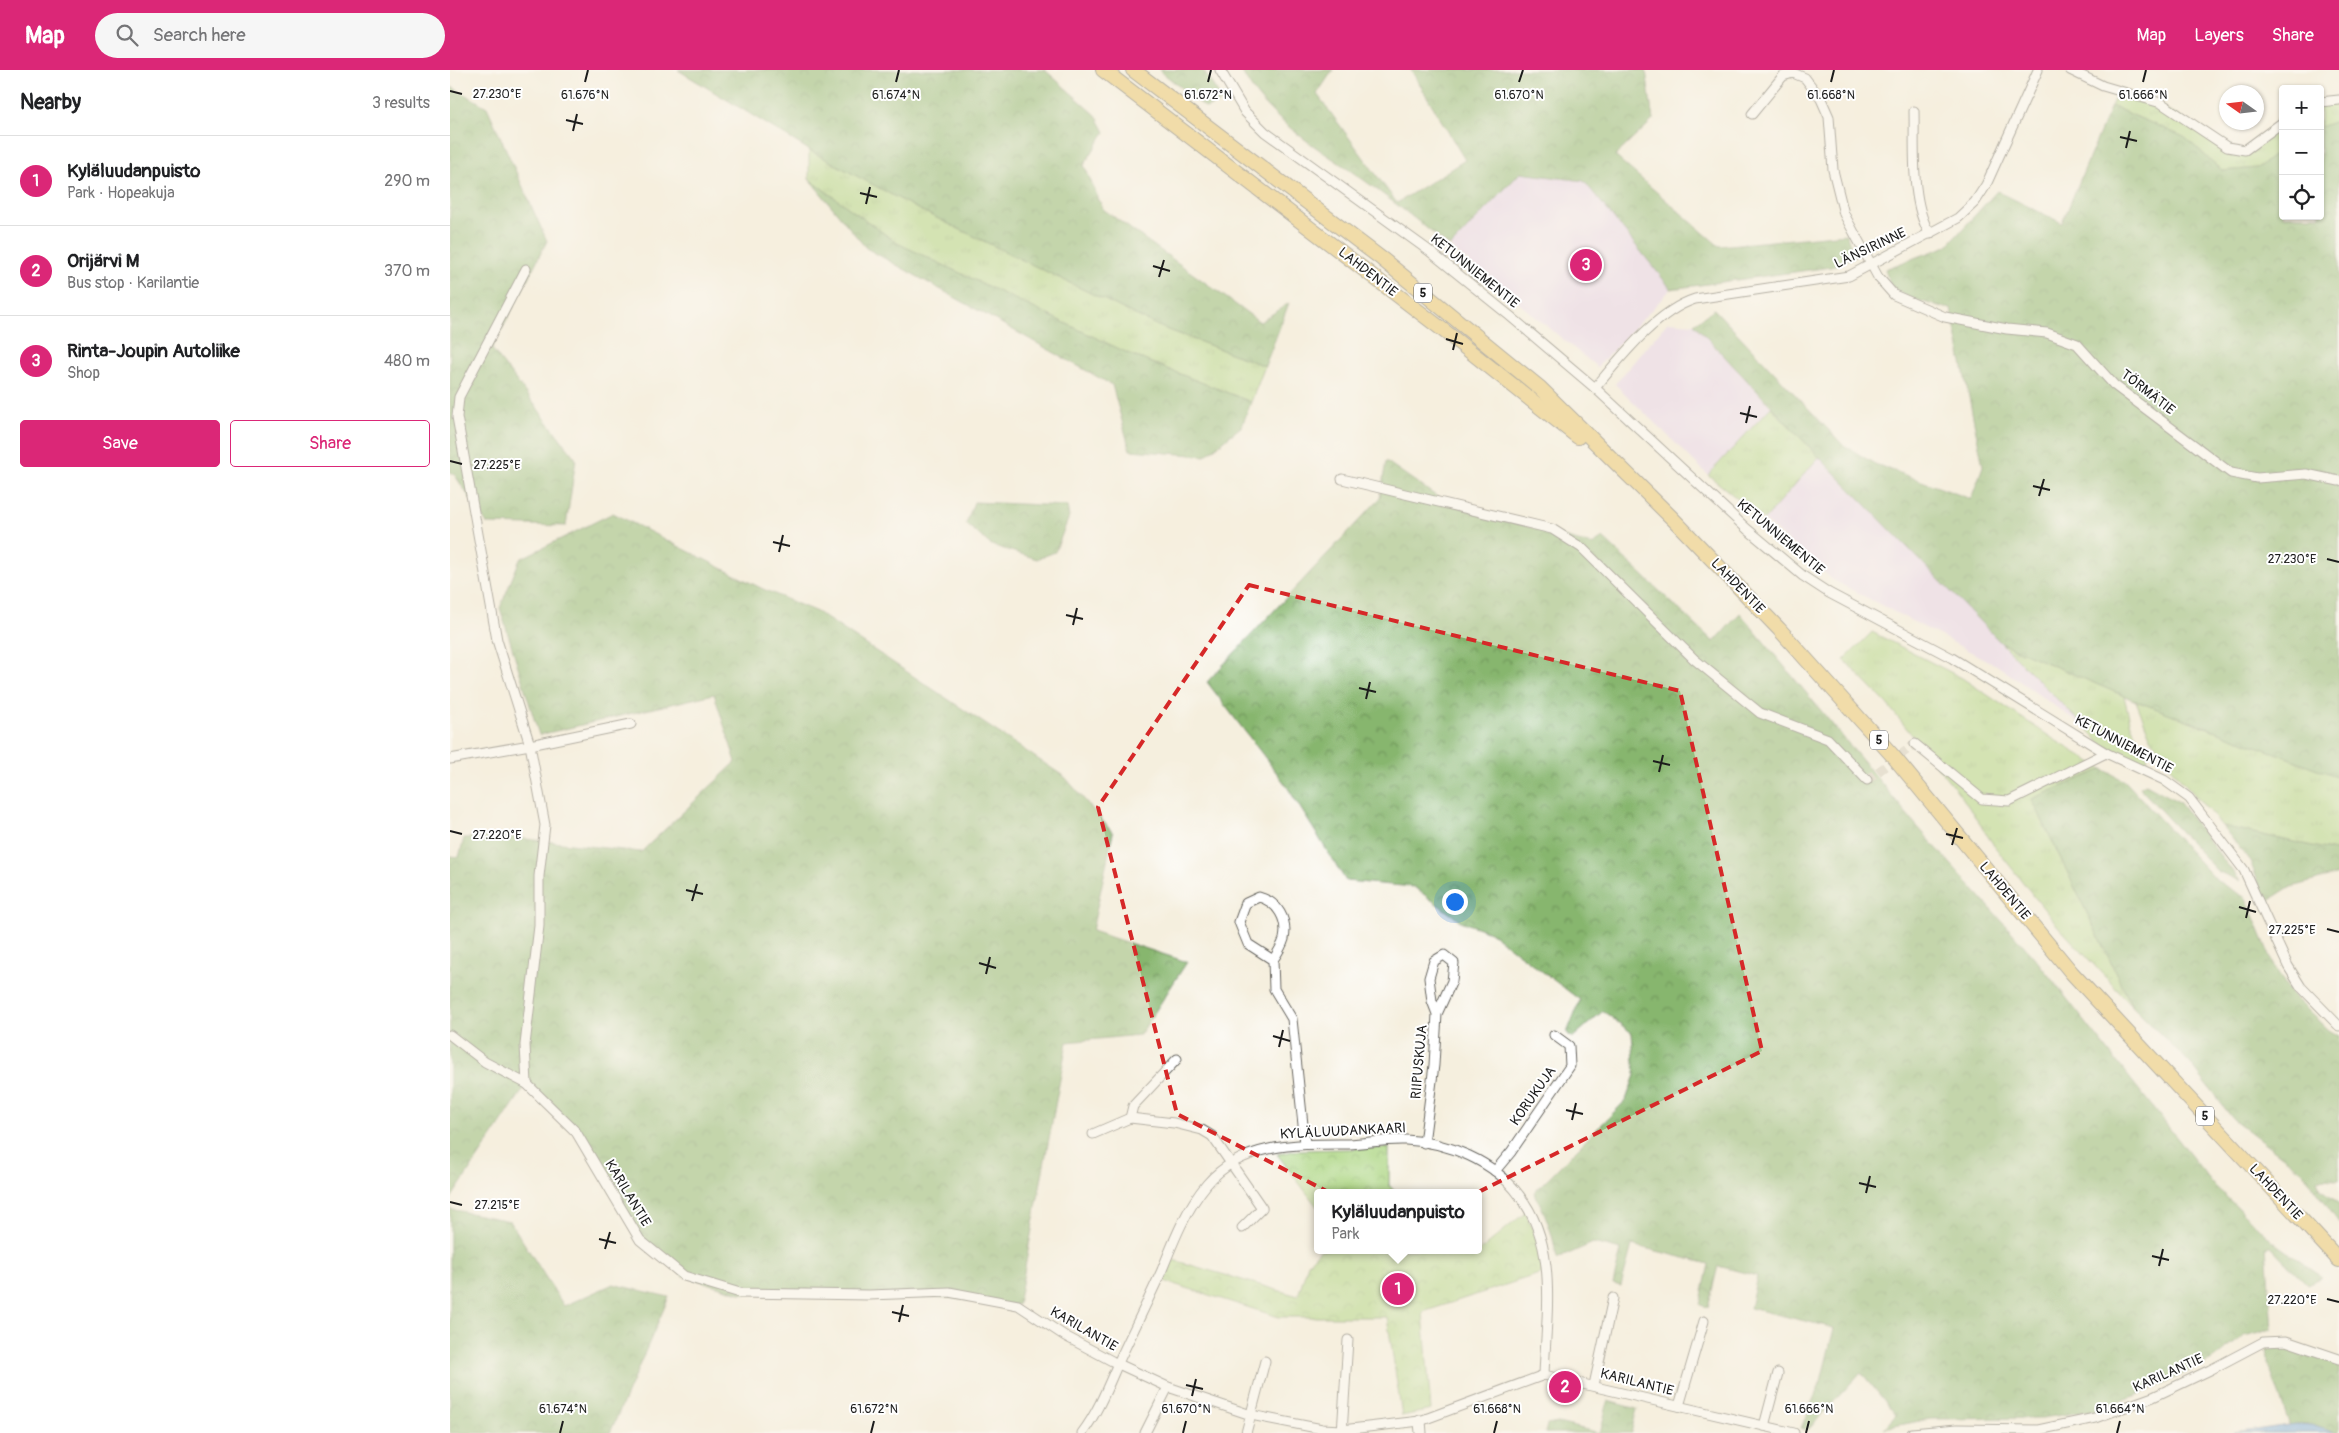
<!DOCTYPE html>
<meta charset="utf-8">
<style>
:root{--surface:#fff;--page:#f6f6f6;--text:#202124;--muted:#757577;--line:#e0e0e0;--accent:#db2777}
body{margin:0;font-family:Pangolin,sans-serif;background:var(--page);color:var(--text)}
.controls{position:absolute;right:15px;top:15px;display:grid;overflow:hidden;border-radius:5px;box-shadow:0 1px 4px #0004}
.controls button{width:45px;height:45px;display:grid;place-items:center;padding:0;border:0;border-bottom:1px solid var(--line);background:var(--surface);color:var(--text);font:25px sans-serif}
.compass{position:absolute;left:1769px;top:15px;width:45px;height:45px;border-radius:50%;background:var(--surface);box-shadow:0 1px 4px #0004;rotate:284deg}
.you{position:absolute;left:1004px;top:831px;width:18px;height:18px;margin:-12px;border:4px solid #fff;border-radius:50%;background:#1a73e8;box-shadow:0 0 0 8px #1a73e833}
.badge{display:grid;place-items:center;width:32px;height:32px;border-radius:50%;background:var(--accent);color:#fff;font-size:16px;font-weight:700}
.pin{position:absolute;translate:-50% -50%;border:2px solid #fff;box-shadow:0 1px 5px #0006}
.popup{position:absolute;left:864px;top:1119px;width:168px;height:65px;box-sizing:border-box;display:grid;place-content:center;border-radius:5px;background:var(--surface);filter:drop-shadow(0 1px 4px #0005);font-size:16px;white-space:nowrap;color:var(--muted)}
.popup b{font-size:19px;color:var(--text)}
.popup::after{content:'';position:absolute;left:50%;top:100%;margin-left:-10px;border:10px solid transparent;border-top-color:var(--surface)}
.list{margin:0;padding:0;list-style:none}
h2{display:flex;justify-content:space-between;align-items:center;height:65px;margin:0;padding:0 20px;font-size:21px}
h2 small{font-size:16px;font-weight:400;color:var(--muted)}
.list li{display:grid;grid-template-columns:32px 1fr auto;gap:15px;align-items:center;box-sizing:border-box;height:90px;padding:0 20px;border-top:1px solid var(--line)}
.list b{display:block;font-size:19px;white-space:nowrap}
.list p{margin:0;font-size:16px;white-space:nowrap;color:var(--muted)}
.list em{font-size:16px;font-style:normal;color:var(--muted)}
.actions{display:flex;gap:10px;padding:15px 20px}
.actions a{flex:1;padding:11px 0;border:1px solid var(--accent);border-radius:5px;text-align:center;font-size:18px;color:var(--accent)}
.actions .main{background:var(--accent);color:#fff}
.icon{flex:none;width:28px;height:28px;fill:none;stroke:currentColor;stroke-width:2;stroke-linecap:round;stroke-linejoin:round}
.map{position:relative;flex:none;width:1889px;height:1363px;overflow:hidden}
header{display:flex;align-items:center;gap:30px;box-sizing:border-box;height:70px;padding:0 25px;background:var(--accent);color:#fff}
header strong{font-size:24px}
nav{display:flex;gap:28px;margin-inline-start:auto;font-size:18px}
.search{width:350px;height:45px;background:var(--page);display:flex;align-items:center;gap:12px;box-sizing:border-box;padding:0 18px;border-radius:28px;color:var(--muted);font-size:19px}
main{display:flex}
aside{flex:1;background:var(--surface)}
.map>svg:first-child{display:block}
.built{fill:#e6d2f0}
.grass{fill:url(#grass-tufts);stroke:#63784e}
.forest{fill:url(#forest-crowns);stroke:#526945}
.park{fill:url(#park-crowns);stroke:#63784e}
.water{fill:#6ea6dd;stroke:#45617c}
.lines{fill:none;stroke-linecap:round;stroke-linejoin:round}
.minor-tunnel{stroke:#d4cfc1;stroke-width:9;stroke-dasharray:9 4.5;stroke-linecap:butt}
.minor-casing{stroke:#686660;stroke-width:11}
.tertiary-casing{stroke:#686660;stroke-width:13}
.trunk-casing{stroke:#686660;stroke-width:16}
.minor{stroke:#fff;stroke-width:9}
.tertiary{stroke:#fff;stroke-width:11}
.trunk{stroke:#eac669;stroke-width:14}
.marked{fill:none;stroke:#d62828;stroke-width:4;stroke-dasharray:10 6;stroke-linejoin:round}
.ticks{fill:none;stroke:#1c1c1c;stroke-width:2}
.labels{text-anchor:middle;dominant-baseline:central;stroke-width:4;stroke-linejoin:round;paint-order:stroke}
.shield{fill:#fff;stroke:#606060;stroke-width:1}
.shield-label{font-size:12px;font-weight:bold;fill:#1c1c1c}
.street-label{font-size:14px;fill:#1c1c1c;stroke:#fff}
.ticks-label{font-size:12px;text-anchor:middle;fill:#1c1c1c;stroke:#fff;stroke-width:4;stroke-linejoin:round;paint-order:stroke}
</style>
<header>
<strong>Map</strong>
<div class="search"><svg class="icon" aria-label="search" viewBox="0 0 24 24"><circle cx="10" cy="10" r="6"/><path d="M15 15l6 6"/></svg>Search here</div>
<nav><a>Map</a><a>Layers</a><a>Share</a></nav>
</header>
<main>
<aside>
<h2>Nearby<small>3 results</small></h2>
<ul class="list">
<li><span class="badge">1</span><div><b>Kyläluudanpuisto</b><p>Park · Hopeakuja</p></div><em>290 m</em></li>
<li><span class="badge">2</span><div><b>Orijärvi M</b><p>Bus stop · Karilantie</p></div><em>370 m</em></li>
<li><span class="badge">3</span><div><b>Rinta-Joupin Autoliike</b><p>Shop</p></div><em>480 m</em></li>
</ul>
<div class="actions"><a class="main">Save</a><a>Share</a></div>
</aside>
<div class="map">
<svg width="1889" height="1363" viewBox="0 0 1889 1363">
<defs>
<pattern id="grass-tufts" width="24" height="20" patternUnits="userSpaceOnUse" patternTransform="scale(1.25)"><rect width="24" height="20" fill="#aad47f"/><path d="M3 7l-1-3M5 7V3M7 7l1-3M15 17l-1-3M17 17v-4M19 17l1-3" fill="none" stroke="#92b56d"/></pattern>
<pattern id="forest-crowns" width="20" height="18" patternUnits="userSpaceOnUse" patternTransform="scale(1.25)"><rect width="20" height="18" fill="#87b66e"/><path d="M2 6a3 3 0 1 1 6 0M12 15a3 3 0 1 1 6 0" fill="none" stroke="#6e935a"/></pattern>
<pattern id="park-crowns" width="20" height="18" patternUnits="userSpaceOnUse" patternTransform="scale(1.25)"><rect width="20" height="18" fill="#aad47f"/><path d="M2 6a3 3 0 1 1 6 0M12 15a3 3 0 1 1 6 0" fill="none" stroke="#92b56d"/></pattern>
</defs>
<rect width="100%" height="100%" fill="#fff"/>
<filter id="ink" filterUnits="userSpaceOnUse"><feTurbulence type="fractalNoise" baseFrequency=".02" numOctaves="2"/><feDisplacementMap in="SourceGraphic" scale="10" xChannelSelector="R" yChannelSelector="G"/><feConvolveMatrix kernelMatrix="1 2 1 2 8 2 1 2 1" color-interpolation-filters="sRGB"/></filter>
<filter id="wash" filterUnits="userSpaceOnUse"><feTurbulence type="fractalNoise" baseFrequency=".0096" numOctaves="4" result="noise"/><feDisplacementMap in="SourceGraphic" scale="20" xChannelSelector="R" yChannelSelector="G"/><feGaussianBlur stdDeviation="1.12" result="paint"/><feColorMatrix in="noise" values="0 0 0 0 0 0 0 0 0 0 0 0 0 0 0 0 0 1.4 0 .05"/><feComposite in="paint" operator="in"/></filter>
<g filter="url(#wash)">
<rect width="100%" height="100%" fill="#f5efde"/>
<g class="built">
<path d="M 1070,103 L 1134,111 L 1221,219 L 1147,297 L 1000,177 Z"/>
<path d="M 1218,252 L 1244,254 L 1321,337 L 1258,405 L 1165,314 Z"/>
<path d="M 1369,387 L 1503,524 L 1637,659 L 1548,596 L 1383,510 L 1314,450 Z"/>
</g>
<g class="grass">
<path d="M 1669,20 L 1704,31 L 1777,77 L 1794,80 L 1833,52 L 1833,79 L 1807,98 L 1773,101 L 1734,67 L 1661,36 Z"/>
<path d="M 1889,30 L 1889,50 L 1870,57 L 1870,32 Z"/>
<path d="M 359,80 L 466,138 L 708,256 L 815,296 L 801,332 L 684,286 L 447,173 L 359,109 Z"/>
<path d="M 1321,337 L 1369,387 L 1314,450 L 1258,405 Z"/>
<path d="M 1422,562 L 1512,608 L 1605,670 L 1653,699 L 1582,729 L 1682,936 L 1606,854 L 1545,777 L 1512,727 L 1437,634 L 1394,590 Z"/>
<path d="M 1551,573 L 1674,626 L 1681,655 L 1698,689 L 1695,693 L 1689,693 L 1653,675 Z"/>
<path d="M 1686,631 L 1889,707 L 1889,782 L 1772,756 L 1721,698 L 1700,666 Z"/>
</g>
<g class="forest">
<path d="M 228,0 L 595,0 L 646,45 L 655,62 L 634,95 L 653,139 L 810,252 L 839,233 L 815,296 L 708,256 L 466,138 L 359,80 Z"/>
<path d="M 709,0 L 753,0 L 773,31 L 756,38 Z"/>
<path d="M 791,0 L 883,0 L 867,24 L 947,133 L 1015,90 L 961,0 L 1196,0 L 1203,50 L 1165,86 L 1269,176 L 1396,164 L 1405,186 L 1381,197 L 1221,219 L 1134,111 L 1070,103 L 1000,177 C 972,154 944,132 915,111 C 871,79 816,51 791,0 Z"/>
<path d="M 0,16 L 37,37 L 97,171 L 42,279 L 126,389 L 116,456 L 37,454 L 4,404 L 0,403 Z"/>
<path d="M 1661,36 L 1734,67 L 1773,101 L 1807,98 L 1833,79 L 1833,146 L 1870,146 L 1870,57 L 1889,50 L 1889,707 L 1686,631 L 1551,573 L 1369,387 L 1244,254 L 1264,239 L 1392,374 L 1425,394 L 1521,429 L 1533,396 L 1501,239 C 1485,235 1448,228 1440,214 C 1438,209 1436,203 1435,199 L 1497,176 L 1547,121 L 1612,153 Z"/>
<path d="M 359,109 L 447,173 L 684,286 L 801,332 L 792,356 L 755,386 L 680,380 L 662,315 L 416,178 Z"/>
<path d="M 936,391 L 996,433 L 1142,475 L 1153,468 L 1264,572 L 1290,543 L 1466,755 L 1584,887 L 1765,1116 L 1822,1171 L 1872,1207 L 1857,1214 L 1821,1177 L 1816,1177 L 1822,1259 L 1794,1266 L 1762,1290 L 1698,1321 L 1646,1340 L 1592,1348 L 1480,1349 L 1434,1358 L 1446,1345 L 1411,1302 L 1358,1360 L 1351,1358 L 1371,1311 L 1384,1258 L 1300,1238 L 1307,1206 L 1268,1196 L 1258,1237 L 1250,1235 L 1259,1194 L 1182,1175 L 1171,1216 L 1163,1214 L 1171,1180 L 1143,1173 L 1107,1189 C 1103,1164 1096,1144 1084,1122 L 1176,1030 L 1185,1005 L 1182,963 L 1153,941 L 1122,968 L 1117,963 L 1130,930 L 1040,862 L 1010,851 L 964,817 L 896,811 L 836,715 L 757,612 L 930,428 Z"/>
<path d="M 524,432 L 617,436 L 619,447 L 605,482 L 587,489 L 541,475 L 516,454 Z"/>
<path d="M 163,443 L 313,519 L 367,542 L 615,707 L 663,763 L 642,861 L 737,892 L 690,965 L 617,972 L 568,1235 L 497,1228 L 290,1223 L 234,1206 L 190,1170 L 126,1062 L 77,1014 L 0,1130 L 0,786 L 9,787 L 14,768 L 50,766 L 191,782 L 286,692 L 264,624 L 89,665 L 50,538 L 70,489 Z"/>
<path d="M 1653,699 L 1675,711 L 1767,811 L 1796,828 L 1824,896 L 1842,925 L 1879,960 L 1889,966 L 1889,1110 L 1867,1109 L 1870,1119 L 1889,1133 L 1889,1153 L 1853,1102 L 1783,1049 L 1740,993 L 1682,936 L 1582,729 Z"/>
<path d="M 1696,714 L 1729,732 L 1790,811 L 1767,801 L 1689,717 Z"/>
<path d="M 1772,756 L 1889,782 L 1889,804 L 1838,818 L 1816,832 L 1800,791 Z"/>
<path d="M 0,1139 L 60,1151 L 114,1236 L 163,1214 L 219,1227 L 160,1363 L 0,1363 Z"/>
<path d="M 1817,1275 L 1830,1275 L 1889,1295 L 1889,1363 C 1872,1361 1857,1349 1840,1356 L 1818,1293 Z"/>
<path d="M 1158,1331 L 1187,1339 L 1181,1363 L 1095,1363 L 1097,1355 L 1108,1353 L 1150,1363 Z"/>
</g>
<g class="park">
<path d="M 939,1078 L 939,1115 L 946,1123 L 868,1123 L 868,1138 L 827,1084 L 850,1080 Z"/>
<path d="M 1076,1142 L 1089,1175 L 1092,1203 L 973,1242 L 981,1340 L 952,1346 L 937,1247 L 829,1247 L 714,1211 L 723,1190 L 848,1226 L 858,1193 L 870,1180 L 1019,1180 L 1027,1183 Z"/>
</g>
<path class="water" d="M 1846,1354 L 1861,1355 L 1886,1363 L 1784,1363 Z"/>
</g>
<g filter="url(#ink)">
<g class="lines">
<path class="minor-tunnel" d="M 1417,710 L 1465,674"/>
<defs>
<g id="minor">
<path d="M 770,0 L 795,42 L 815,62 L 978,180 L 1060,246 L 1145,318 L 1297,459 L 1353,506 L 1379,523 L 1502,588 L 1656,683 L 1714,710 L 1739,728 L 1794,800 L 1838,896 L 1851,917 L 1889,956"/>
<path d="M 1620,0 L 1653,16 L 1711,33 L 1777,77 L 1795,80 L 1833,52"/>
<path d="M 1870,32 L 1889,30"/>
<path d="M 1464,41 C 1465,78 1460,132 1480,164"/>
<path d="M 1302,44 L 1333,6 L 1343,3 L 1355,8 L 1371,29 L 1379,47 L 1383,100 L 1394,144 L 1428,207 L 1444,225 L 1495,247 L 1557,259 L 1597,263 L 1627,274 L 1664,315 L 1781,403 L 1807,408 L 1856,404 L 1889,411"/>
<path d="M 76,199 L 9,327 L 7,347 L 47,570 L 80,675 L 95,755 L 89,806 L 89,856 L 75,975 L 77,1014"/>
<path d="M 1145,318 C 1171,287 1207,241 1245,229 L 1399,206 L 1508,148 L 1525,132 L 1536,115 L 1588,0"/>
<path d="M 892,409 L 1102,459 L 1132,478 L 1244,589 L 1310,643 L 1378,669 L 1417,710"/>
<path d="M 1465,674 L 1532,729 L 1559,731 L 1656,683"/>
<path d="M 0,689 L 80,675 L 181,654"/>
<path d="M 823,890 C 827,884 832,876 834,869 C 838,850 828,832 809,827 L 796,833 L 789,852 L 798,874 L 823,890 L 824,919 L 842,949 L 855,1074"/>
<path d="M 0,965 L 35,992 L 77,1014 L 126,1062 L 190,1170 L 234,1206 L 290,1223 L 419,1225 L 499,1222 L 568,1235 L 615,1266 L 662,1291 L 718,1317 L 801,1345 L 872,1359 L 892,1360 L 970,1351 L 1094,1305 L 1344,1363"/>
<path d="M 680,1048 L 683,1036 L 727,989"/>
<path d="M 643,1064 L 680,1048 L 724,1053 L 752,1060 L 762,1066 L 812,1138 L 792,1158"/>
<path d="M 974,1073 L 984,995 L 987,944 L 982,931 L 979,908 L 984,891 L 994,885 L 1004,893 L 1002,911 L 987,944"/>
<path d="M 1045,1101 L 1061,1082 L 1120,996 L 1119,976 L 1104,965"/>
<path d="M 1144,1315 L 1163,1228"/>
<path d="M 1229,1336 L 1254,1251"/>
<path d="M 1314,1356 L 1328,1303"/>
<path d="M 632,1363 C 648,1342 658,1316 669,1291 C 683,1261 698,1231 712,1200 C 724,1170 736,1139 757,1114 C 793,1072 849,1074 899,1074 C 918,1073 937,1069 956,1070 C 997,1072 1044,1091 1069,1125 C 1109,1176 1096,1245 1094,1305"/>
<path d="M 695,1363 L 718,1317"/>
<path d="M 796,1363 L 815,1291"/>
<path d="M 892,1363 L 898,1270"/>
<path d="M 1462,1363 L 1507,1359 L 1588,1360 L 1645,1348 L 1703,1327 L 1760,1300 L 1813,1272 L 1836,1271 L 1889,1289"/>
</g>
<path id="tertiary" d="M 970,1351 L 971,1363"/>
<g id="trunk">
<path d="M 653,0 L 993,260 L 1128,367"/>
<path d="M 683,0 L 932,189 L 1090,318 L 1223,449 L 1329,559 L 1443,686 L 1622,903 L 1889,1190"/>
</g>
</defs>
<use href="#minor" class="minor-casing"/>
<use href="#tertiary" class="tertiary-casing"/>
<use href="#trunk" class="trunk-casing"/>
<use href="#minor" class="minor"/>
<use href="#tertiary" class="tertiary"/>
<use href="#trunk" class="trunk"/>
</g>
</g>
<path d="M0 0H1889V1363H0ZM 799,515 L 1230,621 L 1312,981 L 952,1160 L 727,1044 L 648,737 Z" fill="#f5efde" fill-opacity=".55" fill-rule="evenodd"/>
<path class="marked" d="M 799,515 L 1230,621 L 1312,981 L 952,1160 L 727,1044 L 648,737 Z"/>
<path class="ticks" d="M 135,12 L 138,0M 446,12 L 449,0M 758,12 L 761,0M 1069,12 L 1073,0M 1381,12 L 1384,0M 1693,12 L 1696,0M 0,21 L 12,24M 116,50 L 133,54M 123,61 L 127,44M 1670,67 L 1687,71M 1676,78 L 1680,61M 410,123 L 427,127M 416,134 L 420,117M 703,196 L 720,201M 709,207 L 714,190M 996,269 L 1013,274M 1003,280 L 1007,263M 1290,343 L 1307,347M 1296,353 L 1300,336M 0,391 L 12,394M 1583,416 L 1600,420M 1589,426 L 1594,409M 323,472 L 340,476M 329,482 L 333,465M 1877,489 L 1889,492M 616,545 L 633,549M 623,555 L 627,538M 909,618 L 926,622M 916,629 L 920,612M 1203,691 L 1220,695M 1209,702 L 1213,685M 0,761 L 12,764M 1496,764 L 1513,768M 1502,775 L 1507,758M 236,820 L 253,824M 242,831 L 247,814M 1789,837 L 1806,842M 1796,848 L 1800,831M 1877,859 L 1889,862M 529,893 L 546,898M 536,904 L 540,887M 823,966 L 840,971M 829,977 L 833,960M 1116,1040 L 1133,1044M 1122,1050 L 1126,1033M 1409,1113 L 1426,1117M 1416,1123 L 1420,1106M 0,1132 L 12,1135M 149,1169 L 166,1173M 155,1179 L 160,1162M 1702,1186 L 1719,1190M 1709,1196 L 1713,1179M 1877,1229 L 1889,1232M 442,1242 L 459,1246M 449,1252 L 453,1235M 736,1315 L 753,1319M 742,1326 L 746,1309M 110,1363 L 113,1351M 421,1363 L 424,1351M 733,1363 L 736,1351M 1044,1363 L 1047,1351M 1356,1363 L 1359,1351M 1667,1363 L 1670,1351"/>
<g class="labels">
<g class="shield">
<rect x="964" y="213.5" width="18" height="19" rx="4"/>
<rect x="1420" y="660.5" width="18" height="19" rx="4"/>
<rect x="1746" y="1036.5" width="18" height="19" rx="4"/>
</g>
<g class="shield-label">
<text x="973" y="223">5</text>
<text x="1429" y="670">5</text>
<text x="1755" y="1046">5</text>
</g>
<g class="street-label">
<text transform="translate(1420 178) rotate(-25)">LÄNSIRINNE</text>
<text transform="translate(1025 201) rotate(39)">KETUNNIEMENTIE</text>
<text transform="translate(918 202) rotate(38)">LAHDENTIE</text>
<text transform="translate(1698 322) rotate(38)">TÖRMÄTIE</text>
<text transform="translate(1331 467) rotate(40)">KETUNNIEMENTIE</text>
<text transform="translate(1288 516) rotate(46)">LAHDENTIE</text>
<text transform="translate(1674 674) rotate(28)">KETUNNIEMENTIE</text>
<text transform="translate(1555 821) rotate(50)">LAHDENTIE</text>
<text transform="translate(969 992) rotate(-85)">RIIPUSKUJA</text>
<text transform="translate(1083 1026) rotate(-55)">KORUKUJA</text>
<text transform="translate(893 1061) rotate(-3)">KYLÄLUUDANKAARI</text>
<text transform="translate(1826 1122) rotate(47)">LAHDENTIE</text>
<text transform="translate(178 1123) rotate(59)">KARILANTIE</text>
<text transform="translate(634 1259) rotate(30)">KARILANTIE</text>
<text transform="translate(1718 1303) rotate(-24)">KARILANTIE</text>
<text transform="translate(1187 1312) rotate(14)">KARILANTIE</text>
</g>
</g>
<g class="ticks-label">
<text x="47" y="28">27.230°E</text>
<text x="135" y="29">61.676°N</text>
<text x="446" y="29">61.674°N</text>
<text x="758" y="29">61.672°N</text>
<text x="1069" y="29">61.670°N</text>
<text x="1381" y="29">61.668°N</text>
<text x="1693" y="29">61.666°N</text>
<text x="47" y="399">27.225°E</text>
<text x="1842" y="493">27.230°E</text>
<text x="47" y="769">27.220°E</text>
<text x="1842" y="864">27.225°E</text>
<text x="47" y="1139">27.215°E</text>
<text x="1842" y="1234">27.220°E</text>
<text x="113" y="1343">61.674°N</text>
<text x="424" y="1343">61.672°N</text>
<text x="736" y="1343">61.670°N</text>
<text x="1047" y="1343">61.668°N</text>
<text x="1359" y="1343">61.666°N</text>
<text x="1670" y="1343">61.664°N</text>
</g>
</svg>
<div class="controls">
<button>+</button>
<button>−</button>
<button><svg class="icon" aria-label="locate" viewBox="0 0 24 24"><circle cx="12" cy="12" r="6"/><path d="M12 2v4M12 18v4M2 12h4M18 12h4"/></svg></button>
</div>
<svg class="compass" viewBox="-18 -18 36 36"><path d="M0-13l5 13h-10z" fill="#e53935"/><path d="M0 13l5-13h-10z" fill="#757577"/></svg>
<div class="you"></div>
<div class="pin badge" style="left:948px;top:1219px">1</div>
<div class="popup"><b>Kyläluudanpuisto</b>Park</div>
<div class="pin badge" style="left:1115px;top:1317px">2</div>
<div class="pin badge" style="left:1136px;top:195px">3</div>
</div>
</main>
